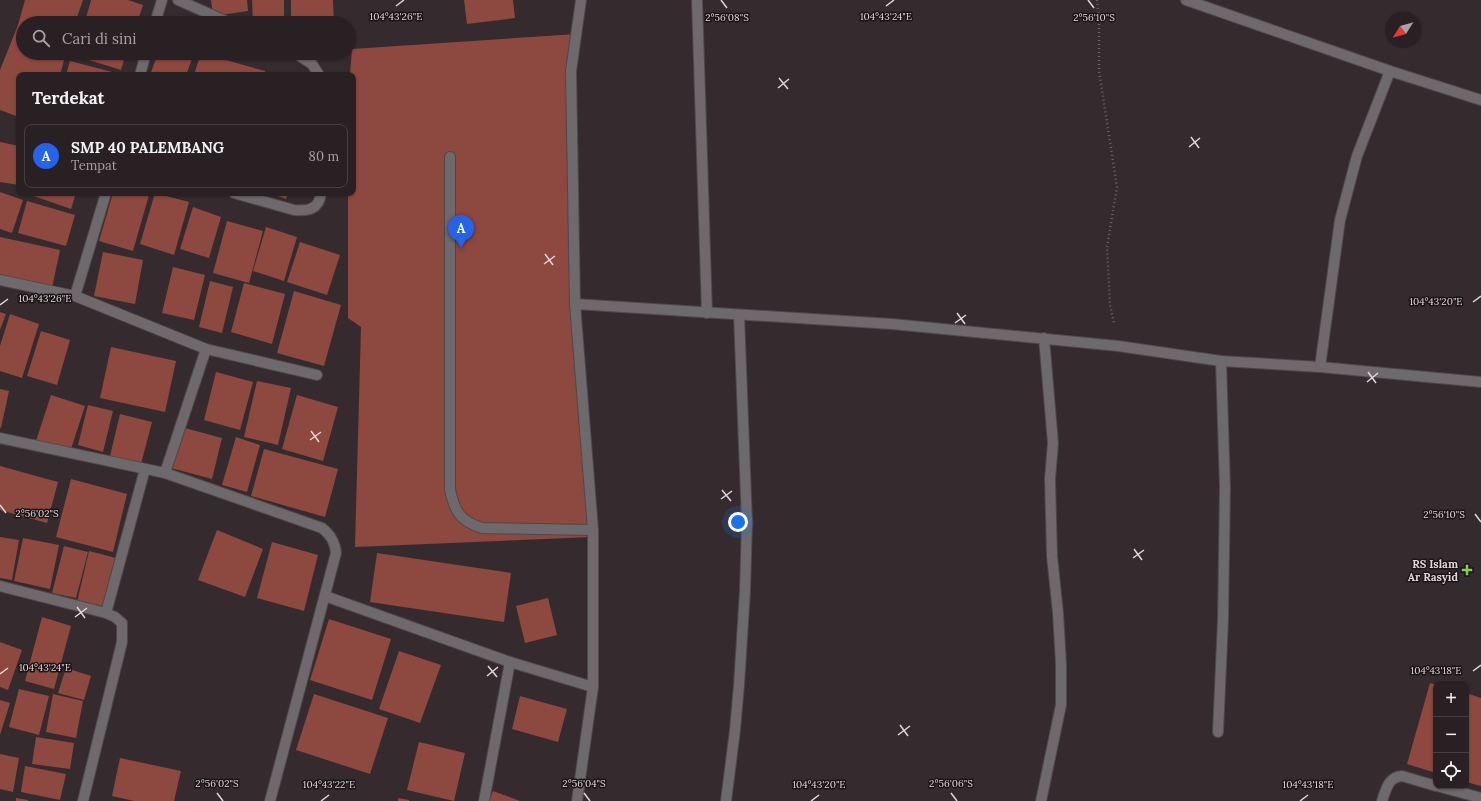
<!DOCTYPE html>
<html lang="id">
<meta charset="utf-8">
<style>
:root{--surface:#282022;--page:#30282a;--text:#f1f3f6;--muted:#a5a3a5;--line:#443e40;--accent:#2563eb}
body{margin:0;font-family:Lora,serif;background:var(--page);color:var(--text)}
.controls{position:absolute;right:12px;bottom:12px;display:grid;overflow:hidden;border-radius:8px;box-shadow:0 1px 3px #0004}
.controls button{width:36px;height:36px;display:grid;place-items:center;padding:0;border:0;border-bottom:1px solid var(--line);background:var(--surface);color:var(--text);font:20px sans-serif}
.compass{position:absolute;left:1385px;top:12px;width:36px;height:36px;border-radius:50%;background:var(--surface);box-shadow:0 1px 3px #0004;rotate:233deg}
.you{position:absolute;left:738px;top:522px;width:14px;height:14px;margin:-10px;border:3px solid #fff;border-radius:50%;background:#1a73e8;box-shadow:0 0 0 6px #1a73e833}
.badge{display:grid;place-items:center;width:26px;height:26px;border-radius:50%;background:var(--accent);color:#fff;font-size:13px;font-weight:700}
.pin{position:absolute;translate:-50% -33px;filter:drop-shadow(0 1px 2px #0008)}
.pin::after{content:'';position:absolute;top:21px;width:14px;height:12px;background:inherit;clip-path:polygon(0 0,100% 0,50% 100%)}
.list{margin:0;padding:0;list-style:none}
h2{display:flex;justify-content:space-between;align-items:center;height:52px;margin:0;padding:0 16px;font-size:17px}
h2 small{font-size:13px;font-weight:400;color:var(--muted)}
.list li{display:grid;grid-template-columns:26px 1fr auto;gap:12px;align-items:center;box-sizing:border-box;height:64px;margin:0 8px 8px;padding:0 8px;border:1px solid var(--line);border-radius:8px}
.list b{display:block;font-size:15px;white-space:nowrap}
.list p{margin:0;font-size:13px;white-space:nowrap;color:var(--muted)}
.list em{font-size:13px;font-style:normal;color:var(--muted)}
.icon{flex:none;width:22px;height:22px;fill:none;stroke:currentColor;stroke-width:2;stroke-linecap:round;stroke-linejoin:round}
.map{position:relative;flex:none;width:1481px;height:801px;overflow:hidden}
.search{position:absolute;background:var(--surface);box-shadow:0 1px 3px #0004;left:16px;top:16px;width:340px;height:44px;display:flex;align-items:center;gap:10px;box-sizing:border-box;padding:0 14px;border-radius:22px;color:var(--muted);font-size:15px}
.panel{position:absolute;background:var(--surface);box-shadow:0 1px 3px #0004;left:16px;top:72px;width:340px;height:124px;border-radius:8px}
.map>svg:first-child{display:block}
.building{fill:#8d483f}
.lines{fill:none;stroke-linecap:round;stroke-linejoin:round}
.minor-casing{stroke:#50474a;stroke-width:12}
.path{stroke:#6c6365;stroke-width:2.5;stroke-dasharray:1 3;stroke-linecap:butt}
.minor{stroke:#6d696c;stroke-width:10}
.ticks{fill:none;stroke:#dfd8da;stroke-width:1.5}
.poi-dot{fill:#81d051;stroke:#1a1516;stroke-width:1.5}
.labels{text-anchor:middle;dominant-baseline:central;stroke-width:3;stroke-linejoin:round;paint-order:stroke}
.poi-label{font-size:11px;font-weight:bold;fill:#dfd8da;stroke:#1a1516;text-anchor:end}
.ticks-label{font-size:10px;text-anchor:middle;fill:#dfd8da;stroke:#1a1516;stroke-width:3;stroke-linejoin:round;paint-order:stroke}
</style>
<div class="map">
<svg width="1481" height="801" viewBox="0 0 1481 801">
<rect width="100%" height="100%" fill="#352b2e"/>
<g class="building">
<path d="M 25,0 L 83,0 L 75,23 L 23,23 L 23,53 L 66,53 L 60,75 L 19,75 L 19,117 L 0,110 L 0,70 L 18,25 Z"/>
<path d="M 91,0 L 128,0 L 143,5 L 137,23 L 101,23 L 86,18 Z"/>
<path d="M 211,0 L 247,0 L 248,11 L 213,16 Z"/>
<path d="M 252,0 L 284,0 L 284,23 L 253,23 Z"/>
<path d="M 291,0 L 333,0 L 334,23 L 291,23 Z"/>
<path d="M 464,0 L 513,0 L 515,18 L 467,24 Z"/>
<path d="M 576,34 L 575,304 L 592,537 L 355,547 L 361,327 L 348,318 L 348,193 L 353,193 L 353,75 L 350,75 L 352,49 Z"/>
<path d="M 77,53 L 126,53 L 121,70 L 76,56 Z"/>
<path d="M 158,53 L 191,53 L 194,54 L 186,75 L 150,75 Z"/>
<path d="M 201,53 L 265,71 L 264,75 L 194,75 Z"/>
<path d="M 70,61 L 116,73 L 115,75 L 66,75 Z"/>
<path d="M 0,142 L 19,146 L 19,185 L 0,182 Z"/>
<path d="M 0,192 L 23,200 L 12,233 L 0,229 Z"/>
<path d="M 25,193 L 76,193 L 71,209 Z"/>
<path d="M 113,193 L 142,193 L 149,195 L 133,251 L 99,241 Z"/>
<path d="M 155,193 L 189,202 L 174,255 L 140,244 Z"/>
<path d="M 269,193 L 288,193 L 286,199 Z"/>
<path d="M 27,201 L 75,215 L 66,246 L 18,233 Z"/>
<path d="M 193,207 L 221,217 L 209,258 L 180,249 Z"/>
<path d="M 227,221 L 263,231 L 249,283 L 213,273 Z"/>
<path d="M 266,227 L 297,237 L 284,281 L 253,271 Z"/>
<path d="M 0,237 L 60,250 L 52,288 L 0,277 Z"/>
<path d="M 300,242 L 340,255 L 327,295 L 287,282 Z"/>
<path d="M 103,252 L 143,260 L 135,304 L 94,296 Z"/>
<path d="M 173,267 L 205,275 L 194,320 L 162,313 Z"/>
<path d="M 210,281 L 233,287 L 222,333 L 199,327 Z"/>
<path d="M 244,283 L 285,294 L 272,344 L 231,332 Z"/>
<path d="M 294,291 L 341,305 L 324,366 L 277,353 Z"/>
<path d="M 0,312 L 6,314 L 0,330 Z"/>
<path d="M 10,314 L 39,324 L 22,378 L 0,371 L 0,346 Z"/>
<path d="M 41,331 L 70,340 L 57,385 L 27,376 Z"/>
<path d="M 111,347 L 176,361 L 165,412 L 100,398 Z"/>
<path d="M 216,372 L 253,382 L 240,430 L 204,420 Z"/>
<path d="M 257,381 L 291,388 L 278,445 L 244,437 Z"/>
<path d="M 0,389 L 9,391 L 1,428 L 0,427 Z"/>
<path d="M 51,395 L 85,406 L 70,452 L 36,441 Z"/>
<path d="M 297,395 L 338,407 L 323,461 L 282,449 Z"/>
<path d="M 88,405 L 113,411 L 103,452 L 78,445 Z"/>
<path d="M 120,414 L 152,422 L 141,464 L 110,456 Z"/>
<path d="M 181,427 L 222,438 L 212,479 L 171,468 Z"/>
<path d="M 236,437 L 260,445 L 247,492 L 222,485 Z"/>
<path d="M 264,449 L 338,469 L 325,517 L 251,496 Z"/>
<path d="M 0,466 L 58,482 L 47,523 L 0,510 Z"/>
<path d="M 71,479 L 127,494 L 113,552 L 56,537 Z"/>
<path d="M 217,530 L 263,549 L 245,597 L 198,580 Z"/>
<path d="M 0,537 L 19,540 L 12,580 L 0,578 Z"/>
<path d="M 23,538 L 59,545 L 50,589 L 14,581 Z"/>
<path d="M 272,542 L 318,555 L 304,611 L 257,598 Z"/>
<path d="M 64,546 L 88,552 L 76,598 L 52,593 Z"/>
<path d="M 89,551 L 116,558 L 104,608 L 77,602 Z"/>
<path d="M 377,553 L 511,573 L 504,622 L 370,602 Z"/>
<path d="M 548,598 L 557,635 L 525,643 L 516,606 Z"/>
<path d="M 42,617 L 71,626 L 54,689 L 25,681 Z"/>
<path d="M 329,619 L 391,639 L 372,700 L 310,680 Z"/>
<path d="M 0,642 L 22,650 L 8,690 L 0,687 Z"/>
<path d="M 399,651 L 441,665 L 420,723 L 379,709 Z"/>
<path d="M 66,668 L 91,676 L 84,700 L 58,693 Z"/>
<path d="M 1430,683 L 1436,685 L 1436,773 L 1407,764 Z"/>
<path d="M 19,689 L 49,696 L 39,735 L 9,727 Z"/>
<path d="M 1466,693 L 1481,698 L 1481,786 L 1466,782 Z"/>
<path d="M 53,694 L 83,701 L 76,738 L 46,732 Z"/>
<path d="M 314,694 L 388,718 L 370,774 L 296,750 Z"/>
<path d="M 520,696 L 567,709 L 558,742 L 512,729 Z"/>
<path d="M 0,700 L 10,703 L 0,735 Z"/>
<path d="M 36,737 L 74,743 L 70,769 L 32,764 Z"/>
<path d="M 419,742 L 465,753 L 454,801 L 407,790 Z"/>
<path d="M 0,754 L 19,758 L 13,792 L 0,789 Z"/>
<path d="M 120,758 L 181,771 L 174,801 L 134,801 L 112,796 Z"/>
<path d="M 25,766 L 66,774 L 60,800 L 21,792 Z"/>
<path d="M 493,791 L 520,801 L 489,801 Z"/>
<path d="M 16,798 L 28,800 L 28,801 L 16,801 Z"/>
<path d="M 398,798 L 409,800 L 409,801 L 398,801 Z"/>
</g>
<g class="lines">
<defs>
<g id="minor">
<path d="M 178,0 L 230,23"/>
<path d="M 697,0 L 707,313"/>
<path d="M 1186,0 L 1390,71 L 1481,100"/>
<path d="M 155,23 L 162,0"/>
<path d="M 295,53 L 312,64 L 319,75"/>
<path d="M 140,75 L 146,53"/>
<path d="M 450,157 L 450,490 C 455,512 460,521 482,528 L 593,530"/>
<path d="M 234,193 L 294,210 C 308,211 319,210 321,193"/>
<path d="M 0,280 L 75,296 L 206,349 L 317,375"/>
<path d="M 75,296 L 106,193"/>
<path d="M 575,304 L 892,324 L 1118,346 L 1221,361 L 1320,367 L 1481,382"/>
<path d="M 1320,367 L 1340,220 L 1357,156 L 1390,71"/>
<path d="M 0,438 L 165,473 L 322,528 C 331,535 335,542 336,553 L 270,801"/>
<path d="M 165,473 L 206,349"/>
<path d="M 0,586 L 106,613 L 115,617 L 122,623 L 122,642 L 83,801"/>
<path d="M 325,596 L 510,662 L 593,687"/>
<path d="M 106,613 L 145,469"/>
<path d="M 1218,732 L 1223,620 L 1225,488 L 1221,361"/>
<path d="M 1437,786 L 1481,798"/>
<path d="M 484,801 L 510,662"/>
<path d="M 577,801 L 593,687 L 593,530 L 575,304 L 571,71 L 581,0"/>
<path d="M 726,801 L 735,730 L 739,685 L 745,591 L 747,523 L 739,315"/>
<path d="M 1041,801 L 1061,705 L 1061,664 L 1058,613 L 1052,556 L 1050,479 L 1053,443 L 1044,338"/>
<path d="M 1382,801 C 1386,790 1388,777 1402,776 L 1436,786"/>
</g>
</defs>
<use href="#minor" class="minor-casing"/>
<path class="path" d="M 1097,0 L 1099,18 L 1099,71 L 1117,187 L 1107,247 L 1110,305 L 1114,323"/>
<use href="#minor" class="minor"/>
</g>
<path class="ticks" d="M 721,0 L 727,8M 1088,0 L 1094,8M 396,6 L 404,0M 886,6 L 894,0M 779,78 L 788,89M 778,88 L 789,79M 1191,137 L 1199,148M 1189,147 L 1200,138M 545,254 L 553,265M 544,264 L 555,256M 1473,302 L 1481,296M 0,305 L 8,299M 957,313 L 965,324M 955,323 L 966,315M 1368,372 L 1376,383M 1367,382 L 1378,373M 311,431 L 319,442M 310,440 L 321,432M 722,490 L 731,501M 721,499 L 732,491M 0,505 L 6,513M 1475,514 L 1481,522M 1134,549 L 1142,560M 1133,558 L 1144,550M 77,607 L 85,618M 75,617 L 87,608M 488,666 L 497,677M 1473,671 L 1481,665M 0,674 L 8,668M 487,676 L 498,667M 900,725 L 908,736M 898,735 L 910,726M 217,793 L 223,801M 584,793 L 590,801M 951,793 L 957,801M 321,801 L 329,795M 811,801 L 819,795M 1300,801 L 1308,795"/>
<path class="poi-dot" d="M1465 564h4v4h4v4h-4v4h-4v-4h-4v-4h4z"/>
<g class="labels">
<g class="poi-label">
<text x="1458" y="564">RS Islam<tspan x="1458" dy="13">Ar Rasyid</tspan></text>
</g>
</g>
<g class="ticks-label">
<text x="396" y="20">104°43'26"E</text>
<text x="886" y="20">104°43'24"E</text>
<text x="727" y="21">2°56'08"S</text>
<text x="1094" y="21">2°56'10"S</text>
<text x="45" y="302">104°43'26"E</text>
<text x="1436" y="305">104°43'20"E</text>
<text x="37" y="517">2°56'02"S</text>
<text x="1444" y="518">2°56'10"S</text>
<text x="45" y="671">104°43'24"E</text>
<text x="1436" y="674">104°43'18"E</text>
<text x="217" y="787">2°56'02"S</text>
<text x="584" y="787">2°56'04"S</text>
<text x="951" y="787">2°56'06"S</text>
<text x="329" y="788">104°43'22"E</text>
<text x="819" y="788">104°43'20"E</text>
<text x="1308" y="788">104°43'18"E</text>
</g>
</svg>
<div class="controls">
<button>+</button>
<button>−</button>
<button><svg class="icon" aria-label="locate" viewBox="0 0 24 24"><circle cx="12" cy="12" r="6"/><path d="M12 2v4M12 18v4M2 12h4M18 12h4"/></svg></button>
</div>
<svg class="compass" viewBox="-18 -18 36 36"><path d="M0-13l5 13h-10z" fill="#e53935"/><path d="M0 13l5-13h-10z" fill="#a5a3a5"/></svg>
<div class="you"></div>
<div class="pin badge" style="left:461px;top:248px">A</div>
<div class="search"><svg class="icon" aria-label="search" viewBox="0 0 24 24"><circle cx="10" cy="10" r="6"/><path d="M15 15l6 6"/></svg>Cari di sini</div>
<section class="panel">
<h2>Terdekat<small></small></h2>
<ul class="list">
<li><span class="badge">A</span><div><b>SMP 40 PALEMBANG</b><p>Tempat</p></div><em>80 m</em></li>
</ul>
</section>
</div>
